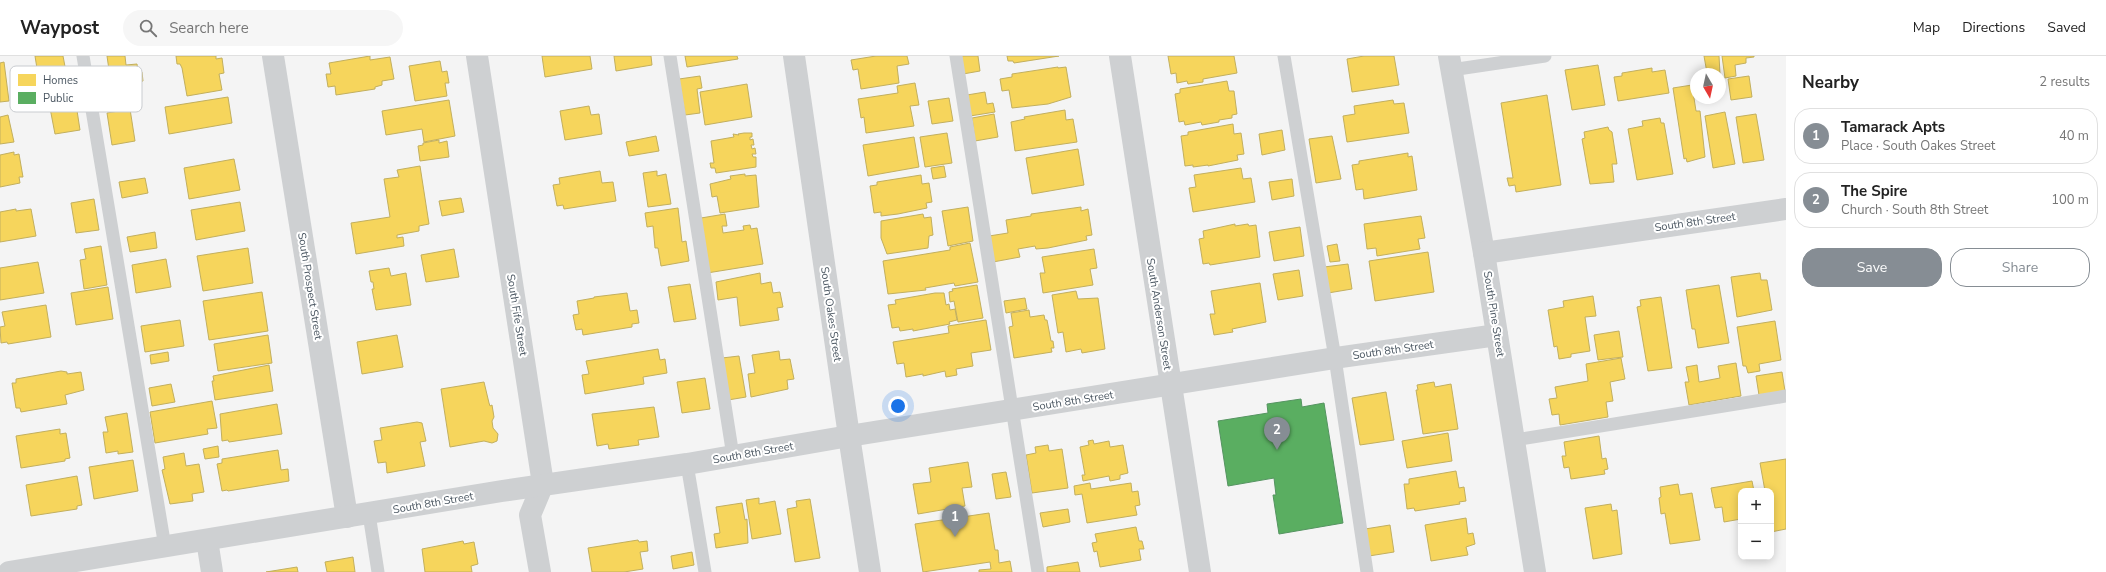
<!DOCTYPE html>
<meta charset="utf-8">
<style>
:root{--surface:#fff;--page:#f6f6f6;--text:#222;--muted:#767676;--line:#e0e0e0;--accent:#868d94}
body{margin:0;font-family:"Nunito Sans",sans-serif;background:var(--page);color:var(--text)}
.controls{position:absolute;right:12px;bottom:12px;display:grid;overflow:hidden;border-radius:8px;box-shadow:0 2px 10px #0003}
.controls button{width:36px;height:36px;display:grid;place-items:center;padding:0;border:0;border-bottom:1px solid var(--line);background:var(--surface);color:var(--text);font:20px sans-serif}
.compass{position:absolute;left:1690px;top:12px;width:36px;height:36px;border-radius:50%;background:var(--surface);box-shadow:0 2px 10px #0003;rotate:171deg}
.you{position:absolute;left:898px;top:350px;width:14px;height:14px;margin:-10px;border:3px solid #fff;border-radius:50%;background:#1a73e8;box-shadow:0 0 0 6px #1a73e833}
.badge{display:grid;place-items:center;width:26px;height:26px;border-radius:50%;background:var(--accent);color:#fff;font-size:13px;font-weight:700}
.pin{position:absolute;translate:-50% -33px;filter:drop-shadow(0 1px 2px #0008)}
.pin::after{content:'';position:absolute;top:21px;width:14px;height:12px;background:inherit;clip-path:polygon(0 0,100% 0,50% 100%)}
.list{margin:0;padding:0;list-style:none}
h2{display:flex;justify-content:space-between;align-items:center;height:52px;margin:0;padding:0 16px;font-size:17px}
h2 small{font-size:13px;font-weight:400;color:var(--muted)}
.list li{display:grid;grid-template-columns:26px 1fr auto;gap:12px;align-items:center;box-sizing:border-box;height:56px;margin:0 8px 8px;padding:0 8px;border:1px solid var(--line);border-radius:16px}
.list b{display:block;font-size:15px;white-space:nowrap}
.list p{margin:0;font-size:13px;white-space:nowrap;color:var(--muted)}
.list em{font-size:13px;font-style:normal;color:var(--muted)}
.actions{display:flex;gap:8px;padding:12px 16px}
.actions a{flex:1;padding:9px 0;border:1px solid var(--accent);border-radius:16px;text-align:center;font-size:14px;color:var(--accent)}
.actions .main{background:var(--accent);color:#fff}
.icon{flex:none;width:22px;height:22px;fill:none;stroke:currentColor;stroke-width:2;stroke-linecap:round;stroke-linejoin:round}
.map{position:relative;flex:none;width:1786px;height:516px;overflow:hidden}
header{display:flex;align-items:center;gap:24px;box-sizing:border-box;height:56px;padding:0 20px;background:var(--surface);border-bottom:1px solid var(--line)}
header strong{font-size:19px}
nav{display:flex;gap:22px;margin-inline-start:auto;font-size:14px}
.search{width:280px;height:36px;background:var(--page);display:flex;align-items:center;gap:10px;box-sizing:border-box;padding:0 14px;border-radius:22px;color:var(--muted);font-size:15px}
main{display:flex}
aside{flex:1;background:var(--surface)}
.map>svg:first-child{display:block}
.homes{fill:#f6d55c;stroke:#c2af5e}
.public{fill:#5aae61;stroke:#559461}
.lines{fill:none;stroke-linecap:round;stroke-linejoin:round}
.service{stroke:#ced0d2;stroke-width:13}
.minor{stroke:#ced0d2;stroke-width:22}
.labels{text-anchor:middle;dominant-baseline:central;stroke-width:4;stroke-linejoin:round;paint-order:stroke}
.street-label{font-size:11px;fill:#4a5661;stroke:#fff}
.key{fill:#fff;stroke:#c9ccd0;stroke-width:1}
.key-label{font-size:11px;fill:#4a5661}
</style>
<header>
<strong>Waypost</strong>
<div class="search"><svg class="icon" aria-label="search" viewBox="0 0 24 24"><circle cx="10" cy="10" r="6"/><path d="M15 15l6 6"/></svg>Search here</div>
<nav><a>Map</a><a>Directions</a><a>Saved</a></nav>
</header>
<main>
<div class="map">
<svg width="1786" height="516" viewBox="0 0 1786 516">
<rect width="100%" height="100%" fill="#f4f4f4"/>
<g class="homes">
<path d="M 35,0 L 63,0 L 67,21 L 39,25 Z"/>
<path d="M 107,0 L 125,0 L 126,9 L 137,8 L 138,16 L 142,16 L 143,25 L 140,26 L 141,33 L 112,38 L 112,35 L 108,35 L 104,15 L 109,14 Z"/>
<path d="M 176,0 L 216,0 L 216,3 L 222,2 L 224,17 L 219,18 L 222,34 L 187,40 L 182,12 L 180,8 L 177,8 Z"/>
<path d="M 370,0 L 370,4 L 390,1 L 394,23 L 382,25 L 382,29 L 375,31 L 375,33 L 336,39 L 335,30 L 328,31 L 326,18 L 331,18 L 329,7 Z"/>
<path d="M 542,0 L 590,0 L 592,13 L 545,21 Z"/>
<path d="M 614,0 L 651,0 L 652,9 L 616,15 Z"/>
<path d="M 685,0 L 737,0 L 738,3 L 687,11 Z"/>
<path d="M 876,0 L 907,0 L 909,8 L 897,10 L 899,27 L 861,33 L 858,13 L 853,14 L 851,4 Z"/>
<path d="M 961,0 L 978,0 L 980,15 L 963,18 Z"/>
<path d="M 1007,0 L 1059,0 L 1014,7 L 1013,5 L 1008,5 Z"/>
<path d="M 1168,0 L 1234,0 L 1237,17 L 1203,23 L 1203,26 L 1188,28 L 1187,25 L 1177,27 L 1176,17 L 1171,18 Z"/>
<path d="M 1364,0 L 1394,0 L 1399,29 L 1352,36 L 1347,3 Z"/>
<path d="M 1704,0 L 1719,0 L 1720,18 L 1707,17 Z"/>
<path d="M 1722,0 L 1754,0 L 1754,1 L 1746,2 L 1746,7 L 1735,9 L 1736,20 L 1725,22 Z"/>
<path d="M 440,5 L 442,16 L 447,15 L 449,27 L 445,27 L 447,40 L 415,45 L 409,10 Z"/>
<path d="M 4,6 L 9,45 L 0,46 L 0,7 Z"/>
<path d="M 1598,9 L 1605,49 L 1572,54 L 1565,14 Z"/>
<path d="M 1058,11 L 1058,12 L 1066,11 L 1071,41 L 1048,48 L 1012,52 L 1009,34 L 1002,35 L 1000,23 L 1012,21 L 1012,18 Z"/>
<path d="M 1652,12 L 1652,16 L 1665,14 L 1669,37 L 1618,45 L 1614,21 L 1622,20 L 1622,17 Z"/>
<path d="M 700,20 L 702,32 L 697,33 L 700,57 L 685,59 L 679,23 Z"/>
<path d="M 1749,20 L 1752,41 L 1731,44 L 1728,23 Z"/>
<path d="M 1227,25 L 1229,35 L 1234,35 L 1237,58 L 1232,59 L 1232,62 L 1219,64 L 1219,66 L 1202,69 L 1201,66 L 1185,69 L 1184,65 L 1179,66 L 1175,38 L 1180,37 L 1180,33 Z"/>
<path d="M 915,27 L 919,49 L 910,50 L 914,70 L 866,77 L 864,61 L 861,62 L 858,43 L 898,37 L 897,30 Z"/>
<path d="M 747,28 L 752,61 L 705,69 L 700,36 Z"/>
<path d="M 1692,29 L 1696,55 L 1700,55 L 1705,101 L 1687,106 L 1686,102 L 1684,103 L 1673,32 Z"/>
<path d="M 985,36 L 987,48 L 993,47 L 995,56 L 970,60 L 967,39 Z"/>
<path d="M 1547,39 L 1561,129 L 1516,136 L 1515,129 L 1509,130 L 1507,122 L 1513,122 L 1501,47 Z"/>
<path d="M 228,41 L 232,67 L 169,78 L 165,51 Z"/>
<path d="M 949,42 L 953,65 L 932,68 L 928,45 Z"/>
<path d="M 449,44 L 455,80 L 424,86 L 422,73 L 386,79 L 382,55 Z"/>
<path d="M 1393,44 L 1394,48 L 1404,47 L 1409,77 L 1347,86 L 1343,60 L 1355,58 L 1354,50 Z"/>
<path d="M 76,48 L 80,74 L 55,78 L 50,52 Z"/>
<path d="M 589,50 L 591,59 L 599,58 L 602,78 L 565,84 L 560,55 Z"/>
<path d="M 130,53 L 135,85 L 112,89 L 107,57 Z"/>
<path d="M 1065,54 L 1066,64 L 1073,63 L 1077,86 L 1015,95 L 1011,66 L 1025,63 L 1024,61 Z"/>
<path d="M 1725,56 L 1735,108 L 1713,112 L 1705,60 Z"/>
<path d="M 994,58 L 998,81 L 975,85 L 972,62 Z"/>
<path d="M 1756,58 L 1764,104 L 1743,107 L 1736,61 Z"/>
<path d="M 8,59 L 14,86 L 0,88 L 0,61 Z"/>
<path d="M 1660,62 L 1661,67 L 1664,67 L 1673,118 L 1637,124 L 1628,73 L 1643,70 L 1642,65 Z"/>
<path d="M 1233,68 L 1234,78 L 1241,77 L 1244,98 L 1237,99 L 1238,104 L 1208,110 L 1208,109 L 1193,111 L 1193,109 L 1185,110 L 1181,80 L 1188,79 L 1188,76 Z"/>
<path d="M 1608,71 L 1609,74 L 1612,76 L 1617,108 L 1612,108 L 1614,126 L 1590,128 L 1582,83 L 1585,82 L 1584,76 Z"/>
<path d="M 1282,74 L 1285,94 L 1262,99 L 1259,78 Z"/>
<path d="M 744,77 L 752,77 L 752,81 L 750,81 L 750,84 L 753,83 L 754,89 L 751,89 L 752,93 L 755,92 L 756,98 L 752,98 L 753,101 L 756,101 L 756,111 L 716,117 L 715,112 L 711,112 L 710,107 L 714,107 L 711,85 L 734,81 L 733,78 L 739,79 L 738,78 Z"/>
<path d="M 947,77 L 952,107 L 925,111 L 920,81 Z"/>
<path d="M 656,80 L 659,95 L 629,100 L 626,86 Z"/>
<path d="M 1332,80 L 1341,123 L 1316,127 L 1309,83 Z"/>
<path d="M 914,81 L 919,111 L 868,120 L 863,89 Z"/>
<path d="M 439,84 L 439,87 L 447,85 L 449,101 L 420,105 L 418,90 L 423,89 L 423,87 Z"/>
<path d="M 1078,93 L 1084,129 L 1032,138 L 1026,102 Z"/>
<path d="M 14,96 L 14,99 L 19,98 L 23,121 L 19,121 L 20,127 L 0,131 L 0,99 Z"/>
<path d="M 1408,97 L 1408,101 L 1412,100 L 1417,134 L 1364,143 L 1363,133 L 1356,134 L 1352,109 L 1359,108 L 1359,105 Z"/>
<path d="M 234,103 L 240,134 L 189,143 L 184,112 Z"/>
<path d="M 420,110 L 429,168 L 419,170 L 419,175 L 397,179 L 397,182 L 403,181 L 404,190 L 356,198 L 351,167 L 390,161 L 384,123 L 399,121 L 397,114 Z"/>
<path d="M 944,110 L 946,121 L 933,123 L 931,112 Z"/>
<path d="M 1241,112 L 1243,123 L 1251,122 L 1255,146 L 1193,156 L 1189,132 L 1196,131 L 1194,119 Z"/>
<path d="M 600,115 L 602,127 L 613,126 L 616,145 L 564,153 L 563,149 L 557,150 L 553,129 L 560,128 L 559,122 Z"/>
<path d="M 657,115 L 657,120 L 666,118 L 671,148 L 648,151 L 643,117 Z"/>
<path d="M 745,118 L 745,120 L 756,119 L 759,151 L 720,157 L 717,140 L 712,141 L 710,128 L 731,123 L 730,120 Z"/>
<path d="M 921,119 L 922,128 L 929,127 L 932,146 L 926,147 L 927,152 L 898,158 L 881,160 L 881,156 L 874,157 L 870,130 L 877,129 L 877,126 Z"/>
<path d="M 145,122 L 148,137 L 122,142 L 119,126 Z"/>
<path d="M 1292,123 L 1294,140 L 1272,144 L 1269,126 Z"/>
<path d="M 461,142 L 464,156 L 442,160 L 439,145 Z"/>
<path d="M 94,143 L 99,174 L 76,177 L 71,147 Z"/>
<path d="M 240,146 L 245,175 L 196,184 L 191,154 Z"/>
<path d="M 968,151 L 973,185 L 948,190 L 942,155 Z"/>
<path d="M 1081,151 L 1081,155 L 1088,153 L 1092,179 L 1086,180 L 1087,184 L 1048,192 L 1036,193 L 1035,190 L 1018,193 L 1020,201 L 993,206 L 989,180 L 1008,177 L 1006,164 L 1031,160 L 1031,158 Z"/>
<path d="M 678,152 L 682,186 L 686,185 L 689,205 L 661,210 L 658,192 L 655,192 L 653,170 L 647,171 L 645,157 Z"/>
<path d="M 16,153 L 16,155 L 31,153 L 36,180 L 0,186 L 0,156 Z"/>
<path d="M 725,158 L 727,170 L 722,170 L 723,177 L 744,174 L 743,170 L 750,169 L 751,173 L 757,172 L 763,208 L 707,217 L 701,162 Z"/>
<path d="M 923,158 L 924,162 L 931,161 L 933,179 L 929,180 L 928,192 L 887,198 L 881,182 L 881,165 Z"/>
<path d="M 1421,160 L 1425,182 L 1418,183 L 1420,193 L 1377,200 L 1376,192 L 1367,193 L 1364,168 Z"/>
<path d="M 1235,168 L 1235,170 L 1248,168 L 1249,170 L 1256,169 L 1260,201 L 1210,209 L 1209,207 L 1203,208 L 1199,183 L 1204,182 L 1203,175 Z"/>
<path d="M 1300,171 L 1304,200 L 1274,205 L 1269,176 Z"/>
<path d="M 155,176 L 157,192 L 130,196 L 127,181 Z"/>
<path d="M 970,187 L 978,226 L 955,230 L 954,227 L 925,232 L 926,234 L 888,238 L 883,205 L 950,194 L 950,191 Z"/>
<path d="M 1337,188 L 1340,205 L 1330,206 L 1327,190 Z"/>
<path d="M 101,190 L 107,229 L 84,233 L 80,204 L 86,203 L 84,193 Z"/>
<path d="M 248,192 L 253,227 L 203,235 L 197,200 Z"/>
<path d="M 454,193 L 459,221 L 426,226 L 421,199 Z"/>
<path d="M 1094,193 L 1097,212 L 1090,213 L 1093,229 L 1043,237 L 1040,217 L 1045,217 L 1042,201 Z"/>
<path d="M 1428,196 L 1434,236 L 1375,245 L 1369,205 Z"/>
<path d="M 166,203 L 171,231 L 136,237 L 132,209 Z"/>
<path d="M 38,206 L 44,237 L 0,244 L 0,212 Z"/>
<path d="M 1348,208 L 1352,233 L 1328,237 L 1324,211 Z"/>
<path d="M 389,212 L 391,220 L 406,217 L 411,249 L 376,254 L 372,233 L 374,233 L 373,226 L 371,226 L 369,215 Z"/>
<path d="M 1299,214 L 1303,240 L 1278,244 L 1273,218 Z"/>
<path d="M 760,217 L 761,228 L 771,226 L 773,237 L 780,236 L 783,251 L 777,252 L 779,264 L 740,270 L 737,241 L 718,244 L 716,226 Z"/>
<path d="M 1760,217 L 1761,224 L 1767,224 L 1772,254 L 1737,261 L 1731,221 Z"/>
<path d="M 1260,227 L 1266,266 L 1232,273 L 1233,276 L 1214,279 L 1210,258 L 1215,258 L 1211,235 Z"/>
<path d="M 690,228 L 696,263 L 674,266 L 668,231 Z"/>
<path d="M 977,229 L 983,262 L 958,266 L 954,245 L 950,246 L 949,236 L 953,235 L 952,233 Z"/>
<path d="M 1719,229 L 1729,287 L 1698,292 L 1695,273 L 1692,273 L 1686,234 Z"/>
<path d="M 108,231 L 113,263 L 76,269 L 71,237 Z"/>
<path d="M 1076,235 L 1078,243 L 1098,242 L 1105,293 L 1082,297 L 1081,293 L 1066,296 L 1063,276 L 1058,277 L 1052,239 Z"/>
<path d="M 262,236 L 268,275 L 209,284 L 203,245 Z"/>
<path d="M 627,237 L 630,255 L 637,254 L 639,267 L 632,268 L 632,271 L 583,279 L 582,273 L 576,274 L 573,259 L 579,258 L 577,245 L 594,242 L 594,241 Z"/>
<path d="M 935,237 L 944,237 L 946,249 L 949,248 L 950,254 L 955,253 L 957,264 L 949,266 L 950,268 L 913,275 L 913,273 L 900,275 L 899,271 L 892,272 L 888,249 L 896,248 L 895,244 Z"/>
<path d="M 1593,240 L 1596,260 L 1585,261 L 1590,295 L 1571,298 L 1571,301 L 1559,303 L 1557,290 L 1554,291 L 1548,254 L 1564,251 L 1563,245 Z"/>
<path d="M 1661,241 L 1672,312 L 1648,315 L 1637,251 L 1641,250 L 1640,244 Z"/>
<path d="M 1025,242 L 1027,253 L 1006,257 L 1004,245 Z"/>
<path d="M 46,249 L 51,281 L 8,288 L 7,286 L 1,287 L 0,271 L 5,270 L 2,256 Z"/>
<path d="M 1029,254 L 1030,261 L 1044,259 L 1045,264 L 1047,264 L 1051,285 L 1053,285 L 1054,292 L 1051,292 L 1052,296 L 1014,302 L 1009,271 L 1013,270 L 1011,257 Z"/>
<path d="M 180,264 L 184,290 L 145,296 L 141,270 Z"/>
<path d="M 986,264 L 991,294 L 971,297 L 973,310 L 956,313 L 957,319 L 946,321 L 945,315 L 923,320 L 923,318 L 906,321 L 904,307 L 897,308 L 893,286 L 949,277 L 948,270 Z"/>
<path d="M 1775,265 L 1781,304 L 1759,308 L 1760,315 L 1748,317 L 1746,310 L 1743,310 L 1737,271 Z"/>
<path d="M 1619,275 L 1623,301 L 1598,304 L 1594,279 Z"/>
<path d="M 268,279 L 272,307 L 218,315 L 214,288 Z"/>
<path d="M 397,279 L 403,311 L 362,318 L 357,286 Z"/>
<path d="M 658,293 L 660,304 L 665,303 L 667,317 L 643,321 L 644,328 L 585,338 L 582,319 L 589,318 L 586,305 Z"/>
<path d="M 779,295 L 780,304 L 790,303 L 794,323 L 787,324 L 788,333 L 751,341 L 748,318 L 755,317 L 752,299 Z"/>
<path d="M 168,296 L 169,305 L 151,308 L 150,299 Z"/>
<path d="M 739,300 L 746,341 L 728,344 L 722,302 Z"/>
<path d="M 1621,302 L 1625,323 L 1610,326 L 1613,345 L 1606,346 L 1608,361 L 1560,369 L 1559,358 L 1552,359 L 1549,343 L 1557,342 L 1555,331 L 1588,325 L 1586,308 Z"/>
<path d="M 1736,307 L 1741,340 L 1689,349 L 1685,326 L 1689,326 L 1686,311 L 1697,309 L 1699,326 L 1720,322 L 1718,310 Z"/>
<path d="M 269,309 L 273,335 L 215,344 L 212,325 L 214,325 L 213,320 Z"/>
<path d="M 61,315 L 67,316 L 67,318 L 81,316 L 84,334 L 65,339 L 67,348 L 21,356 L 20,352 L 16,352 L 12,327 L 16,327 L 16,323 Z"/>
<path d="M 1782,316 L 1785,335 L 1759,339 L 1756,320 Z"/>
<path d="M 705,322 L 710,353 L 682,357 L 677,326 Z"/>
<path d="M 484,326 L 489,347 L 490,350 L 492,349 L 494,361 L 492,365 L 493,372 L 498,378 L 497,385 L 492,387 L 484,385 L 450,391 L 441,333 Z"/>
<path d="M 1434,326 L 1435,331 L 1451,328 L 1458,373 L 1423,378 L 1416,334 L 1418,334 L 1417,329 Z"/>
<path d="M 171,328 L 175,346 L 152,350 L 149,332 Z"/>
<path d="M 1386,336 L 1394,384 L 1360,389 L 1352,342 Z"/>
<path d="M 212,345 L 217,372 L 207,373 L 208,378 L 155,387 L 150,356 Z"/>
<path d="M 277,348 L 282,378 L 229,386 L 228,384 L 222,385 L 220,358 Z"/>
<path d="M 654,351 L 659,381 L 638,384 L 639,389 L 609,393 L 608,388 L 597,390 L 592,358 Z"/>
<path d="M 127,357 L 133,396 L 118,398 L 118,395 L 106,397 L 103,376 L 108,376 L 105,361 Z"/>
<path d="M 417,366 L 422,367 L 426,385 L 420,386 L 425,410 L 387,417 L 386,406 L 378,407 L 374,385 L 382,384 L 380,372 Z"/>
<path d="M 60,373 L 60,378 L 66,377 L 70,402 L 65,403 L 65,405 L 21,412 L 16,380 Z"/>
<path d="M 1448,377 L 1452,405 L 1407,412 L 1402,385 Z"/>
<path d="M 1599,380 L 1602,403 L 1606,402 L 1608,413 L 1604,414 L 1605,418 L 1571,423 L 1569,411 L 1564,412 L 1562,400 L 1566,400 L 1564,386 Z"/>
<path d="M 1093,384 L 1094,388 L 1109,385 L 1110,391 L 1123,389 L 1128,417 L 1120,419 L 1120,423 L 1110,425 L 1109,420 L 1083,425 L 1082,419 L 1085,419 L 1080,391 L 1089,389 L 1088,385 Z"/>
<path d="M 1048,389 L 1049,395 L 1062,393 L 1068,432 L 1032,437 L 1026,399 L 1036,397 L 1035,391 Z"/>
<path d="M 218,390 L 219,401 L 205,403 L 203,393 Z"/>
<path d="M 278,394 L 281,414 L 288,413 L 289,425 L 228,435 L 227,434 L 222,435 L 217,408 L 222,407 L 222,403 Z"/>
<path d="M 184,397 L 186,410 L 199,408 L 204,436 L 192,438 L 193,445 L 170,448 L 162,414 L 165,413 L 163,401 Z"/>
<path d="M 1786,403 L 1786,473 L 1771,476 L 1771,435 L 1765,435 L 1760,407 Z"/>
<path d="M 133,404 L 138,435 L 94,443 L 89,411 Z"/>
<path d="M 968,406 L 972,431 L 962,432 L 965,450 L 918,458 L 913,428 L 931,426 L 929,412 Z"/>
<path d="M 1456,415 L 1459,432 L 1464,431 L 1466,445 L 1459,446 L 1460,448 L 1415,455 L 1414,452 L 1407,453 L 1404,428 L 1409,428 L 1409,423 Z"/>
<path d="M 1006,416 L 1011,441 L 996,443 L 992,418 Z"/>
<path d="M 77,420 L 82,449 L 77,450 L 77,453 L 31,460 L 26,429 Z"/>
<path d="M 1752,425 L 1754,435 L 1741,435 L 1741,463 L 1724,466 L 1722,451 L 1715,452 L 1711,432 Z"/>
<path d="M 1090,427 L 1091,433 L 1131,427 L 1132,436 L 1138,435 L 1140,449 L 1135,450 L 1137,459 L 1087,467 L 1082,438 L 1075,439 L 1074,430 Z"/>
<path d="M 1678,428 L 1680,439 L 1692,437 L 1700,484 L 1670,488 L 1665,457 L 1661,458 L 1659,442 L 1661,441 L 1660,431 Z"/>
<path d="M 759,442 L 759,448 L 775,445 L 781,478 L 752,483 L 746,444 Z"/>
<path d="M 810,443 L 820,502 L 795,506 L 787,453 L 797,451 L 796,445 Z"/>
<path d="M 742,447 L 745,464 L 747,463 L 748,487 L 716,492 L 714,478 L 720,477 L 716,451 Z"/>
<path d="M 1611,448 L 1612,455 L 1617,454 L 1622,498 L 1593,503 L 1585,452 Z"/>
<path d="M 1068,453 L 1070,466 L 1043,471 L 1040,457 Z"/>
<path d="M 989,457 L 995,494 L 998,494 L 999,507 L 1010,505 L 1012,516 L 979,516 L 979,514 L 991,513 L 990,506 L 923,516 L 915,468 Z"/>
<path d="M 1466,462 L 1468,478 L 1473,477 L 1475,488 L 1466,491 L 1468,499 L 1431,505 L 1425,469 Z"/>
<path d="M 1390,469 L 1394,496 L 1369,500 L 1365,473 Z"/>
<path d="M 1136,471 L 1139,485 L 1142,485 L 1144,493 L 1139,493 L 1141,504 L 1100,511 L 1097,495 L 1094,496 L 1092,487 L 1097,486 L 1095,478 Z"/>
<path d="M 638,484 L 639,486 L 647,485 L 648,495 L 640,496 L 643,513 L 624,516 L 592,516 L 588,492 Z"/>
<path d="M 463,485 L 464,488 L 474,486 L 478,508 L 471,510 L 472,516 L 425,516 L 422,493 Z"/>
<path d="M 692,496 L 694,509 L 673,513 L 671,500 Z"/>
<path d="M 353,501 L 355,516 L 327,516 L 325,506 Z"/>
<path d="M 1078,506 L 1080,516 L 1047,516 L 1047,511 Z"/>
<path d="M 297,511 L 298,516 L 266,516 Z"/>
</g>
<path class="public" d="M 1301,343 L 1302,351 L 1324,347 L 1343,467 L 1279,478 L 1273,439 L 1276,439 L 1274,422 L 1228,430 L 1218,365 L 1268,357 L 1267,348 Z"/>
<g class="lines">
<g class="service">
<path d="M 83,0 L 165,491"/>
<path d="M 670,0 L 733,400"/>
<path d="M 956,0 L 1038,516"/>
<path d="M 1284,0 L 1335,302 L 1367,516"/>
<path d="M 1451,14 L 1545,0"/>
<path d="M 1515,384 L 1786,340"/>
<path d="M 687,408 L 705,516"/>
<path d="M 369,458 L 378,516"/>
</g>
<g class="minor">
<path d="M 273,0 L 347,461"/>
<path d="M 477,0 L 543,428 L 530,459 L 540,516"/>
<path d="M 794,0 L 849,380 L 870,516"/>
<path d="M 1120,0 L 1200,516"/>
<path d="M 1449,0 L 1484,197 L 1535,516"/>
<path d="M 1484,197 L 1786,153"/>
<path d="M 207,484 L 212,516"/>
<path d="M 9,516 L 502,435 L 687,408 L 849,380 L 1335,302 L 1497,279"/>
</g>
</g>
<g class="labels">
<g class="street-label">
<text transform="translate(1695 166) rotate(-8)">South 8th Street</text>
<text transform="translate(310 230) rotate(81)">South Prospect Street</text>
<text transform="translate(831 258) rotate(82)">South Oakes Street</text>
<text transform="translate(1159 258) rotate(81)">South Anderson Street</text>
<text transform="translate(1494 258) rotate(81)">South Pine Street</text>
<text transform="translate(517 259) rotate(81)">South Fife Street</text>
<text transform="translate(1393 294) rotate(-8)">South 8th Street</text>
<text transform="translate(1073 345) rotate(-9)">South 8th Street</text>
<text transform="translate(753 397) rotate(-10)">South 8th Street</text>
<text transform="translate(433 447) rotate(-10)">South 8th Street</text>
</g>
</g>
<rect x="10" y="10" width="132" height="46" rx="6" class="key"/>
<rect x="18" y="18" width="18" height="12" fill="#f6d55c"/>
<rect x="18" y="36" width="18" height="12" fill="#5aae61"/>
<g class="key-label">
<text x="43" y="28">Homes</text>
<text x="43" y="46">Public</text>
</g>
</svg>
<div class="controls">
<button>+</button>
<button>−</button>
</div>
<svg class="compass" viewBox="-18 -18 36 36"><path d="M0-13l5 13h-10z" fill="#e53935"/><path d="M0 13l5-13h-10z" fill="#767676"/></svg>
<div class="you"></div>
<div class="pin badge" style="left:955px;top:481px">1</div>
<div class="pin badge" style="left:1277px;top:394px">2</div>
</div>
<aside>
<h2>Nearby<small>2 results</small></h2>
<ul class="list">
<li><span class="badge">1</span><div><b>Tamarack Apts</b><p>Place · South Oakes Street</p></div><em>40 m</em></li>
<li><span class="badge">2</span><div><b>The Spire</b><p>Church · South 8th Street</p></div><em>100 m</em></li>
</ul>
<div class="actions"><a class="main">Save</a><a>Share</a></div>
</aside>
</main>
